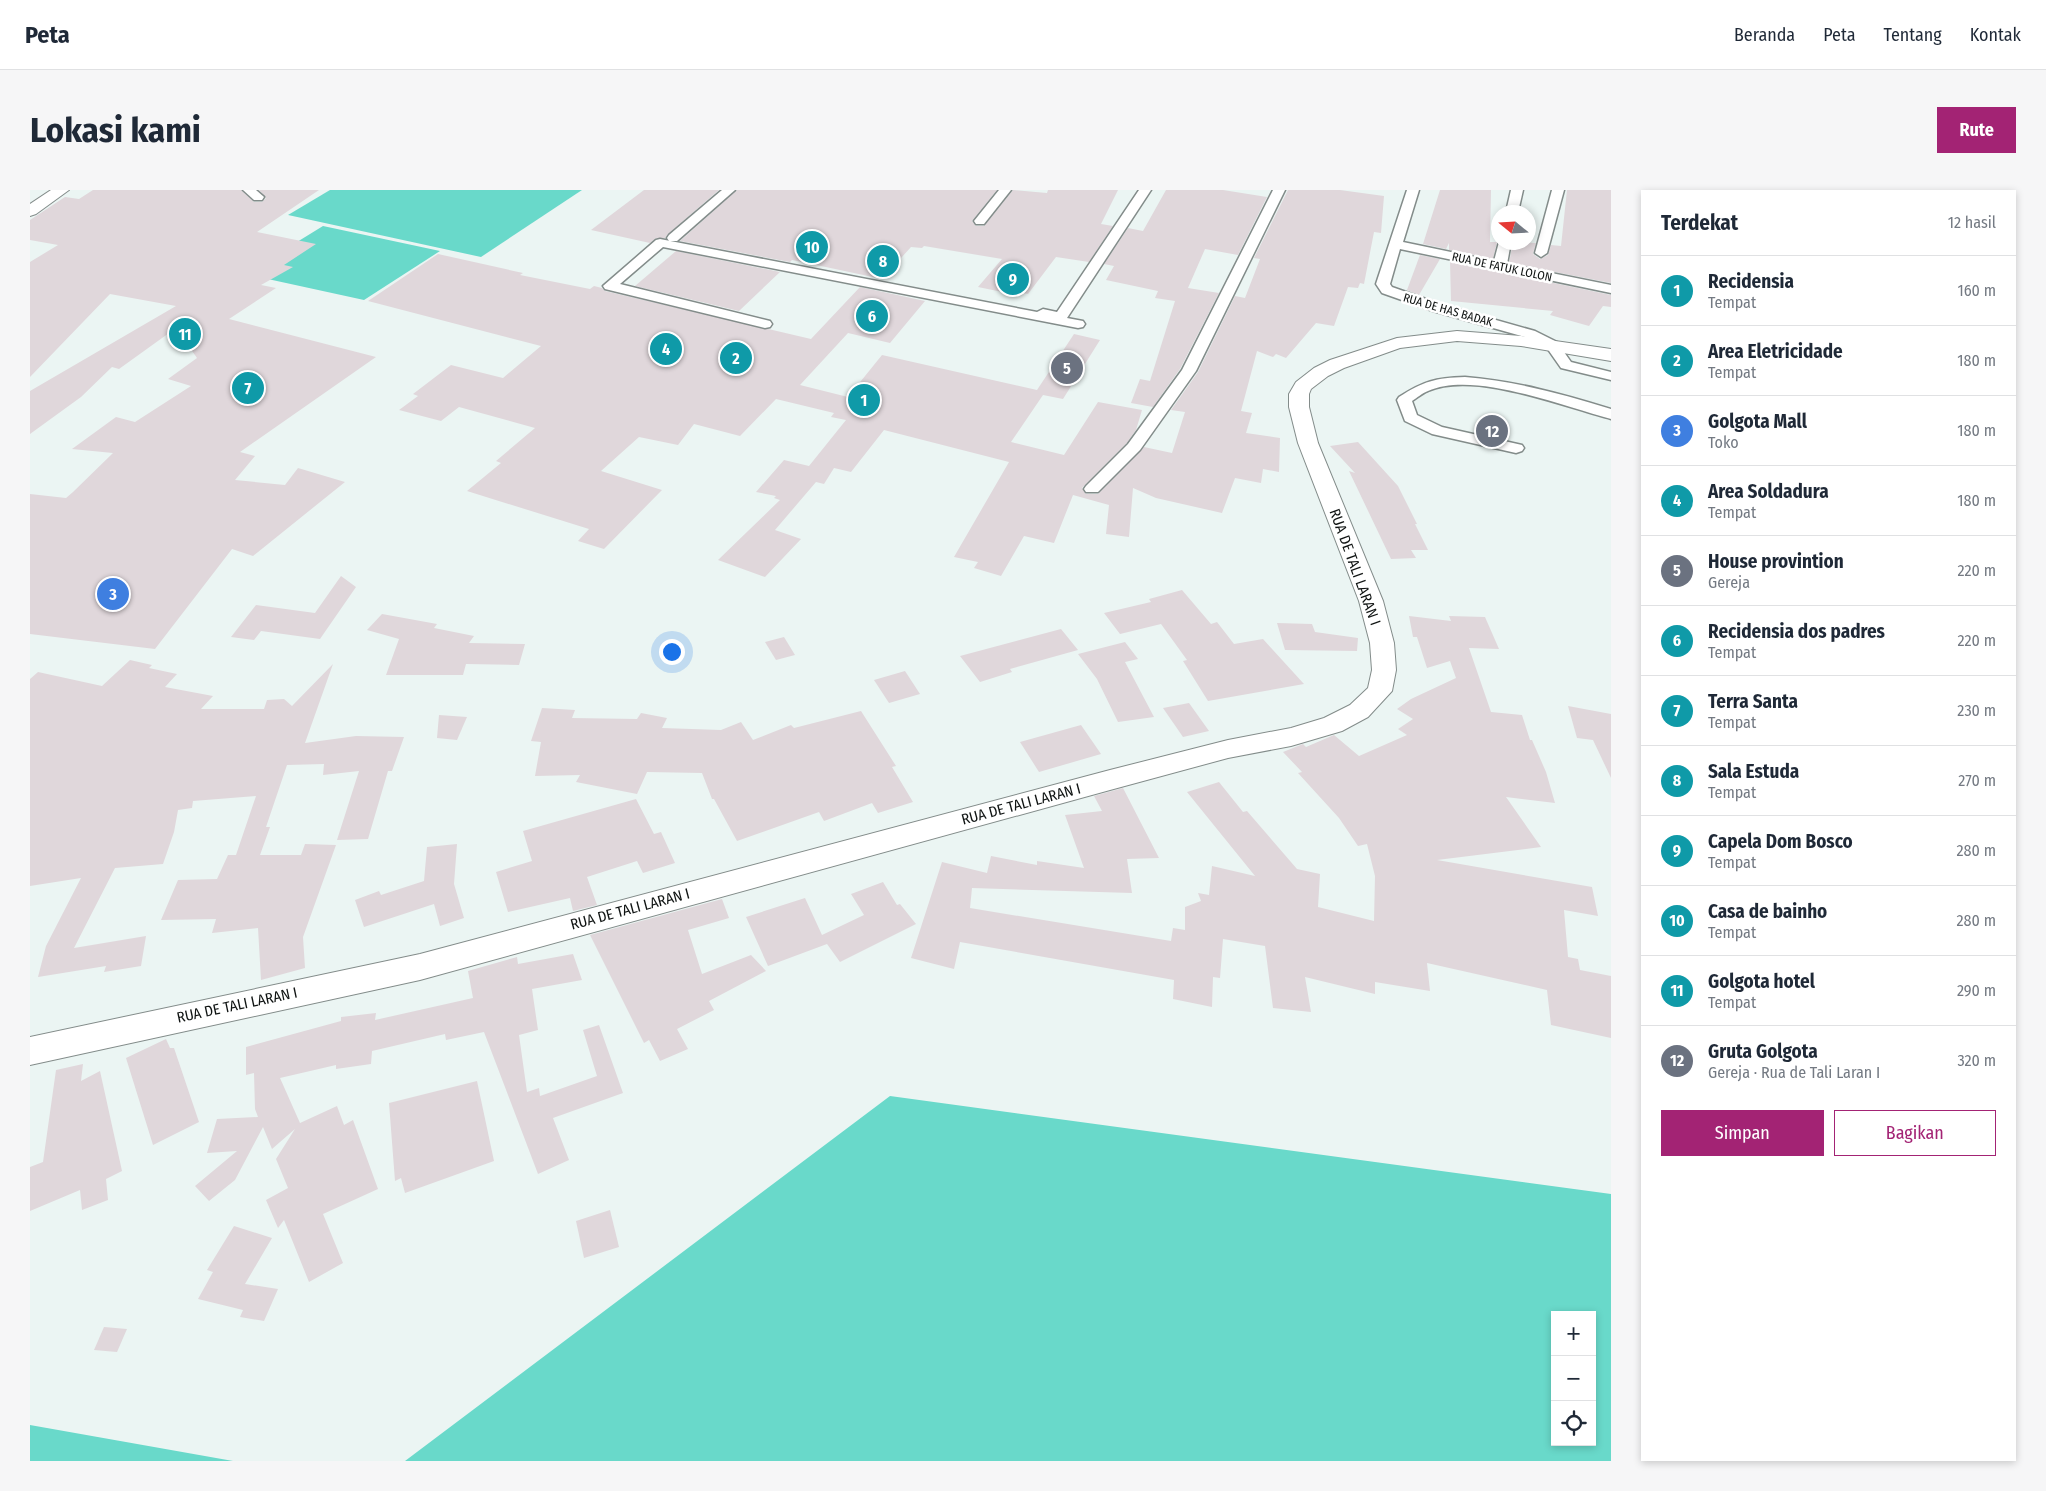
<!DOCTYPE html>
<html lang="id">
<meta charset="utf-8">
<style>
:root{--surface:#fff;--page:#f6f6f7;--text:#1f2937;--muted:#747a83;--line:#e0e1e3;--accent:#a32374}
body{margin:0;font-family:"Fira Sans Condensed",sans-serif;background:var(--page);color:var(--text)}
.controls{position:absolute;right:15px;bottom:15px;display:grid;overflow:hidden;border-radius:0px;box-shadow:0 2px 8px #0003}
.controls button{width:45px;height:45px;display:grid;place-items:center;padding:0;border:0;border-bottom:1px solid var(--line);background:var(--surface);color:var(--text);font:25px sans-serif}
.compass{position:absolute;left:1461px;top:15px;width:45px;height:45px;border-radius:50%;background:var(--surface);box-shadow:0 2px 8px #0003;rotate:288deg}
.you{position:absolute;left:641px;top:461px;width:18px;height:18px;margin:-12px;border:4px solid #fff;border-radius:50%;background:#1a73e8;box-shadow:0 0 0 8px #1a73e833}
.badge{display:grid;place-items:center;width:32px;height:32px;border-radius:50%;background:var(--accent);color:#fff;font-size:16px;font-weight:700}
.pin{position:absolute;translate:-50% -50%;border:2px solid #fff;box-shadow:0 1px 5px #0006}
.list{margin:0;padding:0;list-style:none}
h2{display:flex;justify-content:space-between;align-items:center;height:65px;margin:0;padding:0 20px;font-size:21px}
h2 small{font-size:16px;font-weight:400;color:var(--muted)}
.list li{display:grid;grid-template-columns:32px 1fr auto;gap:15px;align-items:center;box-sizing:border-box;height:70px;padding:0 20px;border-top:1px solid var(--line)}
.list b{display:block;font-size:19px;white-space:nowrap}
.list p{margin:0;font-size:16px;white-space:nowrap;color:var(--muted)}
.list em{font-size:16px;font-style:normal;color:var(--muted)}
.actions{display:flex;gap:10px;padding:15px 20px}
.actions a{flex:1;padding:11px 0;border:1px solid var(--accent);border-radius:0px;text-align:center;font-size:18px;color:var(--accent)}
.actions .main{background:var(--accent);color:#fff}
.icon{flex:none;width:28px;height:28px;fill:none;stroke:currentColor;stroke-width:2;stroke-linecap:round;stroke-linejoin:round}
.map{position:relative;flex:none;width:1581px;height:1271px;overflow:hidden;border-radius:0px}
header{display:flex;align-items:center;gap:30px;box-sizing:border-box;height:70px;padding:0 25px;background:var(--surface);border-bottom:1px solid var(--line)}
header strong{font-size:24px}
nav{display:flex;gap:28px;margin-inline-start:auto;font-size:18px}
.intro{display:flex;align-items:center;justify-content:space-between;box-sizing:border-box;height:120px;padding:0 30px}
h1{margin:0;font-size:35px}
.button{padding:12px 22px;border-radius:0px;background:var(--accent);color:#fff;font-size:18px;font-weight:700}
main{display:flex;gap:30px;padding:0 30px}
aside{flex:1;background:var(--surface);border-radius:0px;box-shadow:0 2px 8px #0003}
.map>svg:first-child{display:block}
.green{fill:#69d9ca;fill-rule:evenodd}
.building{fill:#e0d7db}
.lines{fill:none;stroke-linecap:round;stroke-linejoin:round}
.minor-casing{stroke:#838c8a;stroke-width:3}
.primary-casing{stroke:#838c8a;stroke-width:2}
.minor{fill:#fff;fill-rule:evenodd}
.primary{fill:#fff;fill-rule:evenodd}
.labels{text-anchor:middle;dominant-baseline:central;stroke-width:5;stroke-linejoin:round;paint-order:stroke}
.far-street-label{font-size:12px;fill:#0f1312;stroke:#fff}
.street-label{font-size:15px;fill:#0f1312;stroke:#fff}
</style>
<header>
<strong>Peta</strong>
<nav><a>Beranda</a><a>Peta</a><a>Tentang</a><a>Kontak</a></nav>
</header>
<div class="intro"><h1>Lokasi kami</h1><a class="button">Rute</a></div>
<main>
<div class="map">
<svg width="1581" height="1271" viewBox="0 0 1581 1271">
<rect width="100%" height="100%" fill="#ebf5f3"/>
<g class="green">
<path d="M 300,0 L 552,0 L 451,67 L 258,25 Z"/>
<path d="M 293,36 L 410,61 L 334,110 L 215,84 Z"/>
<path d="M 860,906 L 1581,1004 L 1581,1271 L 375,1271 ZM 1525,1125 L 1562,1125 L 1562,1252 L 1525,1252 Z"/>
<path d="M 0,1235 L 203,1271 L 0,1271 Z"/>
</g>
<g class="building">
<path d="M 63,0 L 211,0 L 224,12 L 232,12 L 236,8 L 229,0 L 289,0 L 227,42 L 286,54 L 254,75 L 263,77 L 231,95 L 246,98 L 199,129 L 346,167 L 210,262 L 225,266 L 205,290 L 255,295 L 268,278 L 315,292 L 223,366 L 202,359 L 125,459 L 0,444 L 0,304 L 36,308 L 43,302 L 83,263 L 42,259 L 86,227 L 105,232 L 161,196 L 138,189 L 167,168 L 146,138 L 89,179 L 82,177 L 51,207 L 0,244 L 0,201 L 146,116 L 80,104 L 0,187 L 0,72 L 28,55 L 0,50 L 0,30 L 35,7 L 49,9 Z"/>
<path d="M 614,0 L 689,0 L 638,44 L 635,48 L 626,48 L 620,53 L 561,40 Z"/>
<path d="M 707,0 L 967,0 L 942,31 L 946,36 L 954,36 L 983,0 L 1017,3 L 1018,0 L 1088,0 L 1071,34 L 1083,36 L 1059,72 L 1026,67 L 998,104 L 980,100 L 977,103 L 948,97 L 972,69 L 894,56 L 892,58 L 881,57 L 852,89 L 777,73 L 762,70 L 760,72 L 650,51 Z"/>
<path d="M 1136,0 L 1193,0 L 1237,7 L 1208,65 L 1175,59 L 1158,98 L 1189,103 L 1150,179 L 1123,217 L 1101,213 L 1110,189 L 1120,191 L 1145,111 L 1125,108 L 1128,101 L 1076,90 L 1084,76 L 1074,74 L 1098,38 L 1113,41 Z"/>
<path d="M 1258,0 L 1310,0 L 1354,6 L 1351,43 L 1344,42 L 1334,94 L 1330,93 L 1328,98 L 1318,97 L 1304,136 L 1286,133 L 1256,168 L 1246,164 L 1243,167 L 1227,161 L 1211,221 L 1222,223 L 1216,243 L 1250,248 L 1249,282 L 1233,279 L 1231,293 L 1205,288 L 1192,323 L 1126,308 L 1103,298 L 1099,347 L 1076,344 L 1079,315 L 1043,305 L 1024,353 L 994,346 L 971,386 L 944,378 L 948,372 L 924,367 L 979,272 L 854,240 L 821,282 L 804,278 L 794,294 L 786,292 L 745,340 L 771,349 L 735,387 L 688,370 L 750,310 L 744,308 L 746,306 L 726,302 L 754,270 L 779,276 L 816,230 L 801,227 L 804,223 L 746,209 L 710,246 L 664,234 L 648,255 L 609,247 L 571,281 L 632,300 L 574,359 L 548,351 L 559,339 L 437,301 L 471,273 L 466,271 L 505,238 L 429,217 L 411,231 L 369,220 L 388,206 L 383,204 L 421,175 L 473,188 L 511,156 L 338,111 L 408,64 L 493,83 L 490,85 L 560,99 L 564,96 L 572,98 L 575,101 L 781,149 L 830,97 L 895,111 L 860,153 L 818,143 L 770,195 L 818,207 L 852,165 L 1007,200 L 1044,144 L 1070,150 L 1033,209 L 1013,205 L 981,252 L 1034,265 L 1068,212 L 1112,220 L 1106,240 L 1097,253 L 1052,298 L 1056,304 L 1068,304 L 1114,257 L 1142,263 L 1155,222 L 1141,220 L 1168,182 L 1205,106 L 1215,108 L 1230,69 L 1224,68 Z"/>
<path d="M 1410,0 L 1461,0 L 1460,52 L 1467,52 L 1463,69 L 1419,60 L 1419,53 L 1416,59 L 1393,54 Z"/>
<path d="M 1537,0 L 1581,0 L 1581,93 L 1479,73 L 1483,52 L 1506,53 L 1503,64 L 1510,69 L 1518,65 L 1521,55 L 1531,56 Z"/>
<path d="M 646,61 L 750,82 L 709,121 L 605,96 Z"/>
<path d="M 1390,65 L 1410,69 L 1389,105 L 1377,100 Z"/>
<path d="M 1420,71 L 1581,105 L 1581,117 L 1573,116 L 1559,136 L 1520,125 L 1523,121 L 1421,111 Z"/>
<path d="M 1328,252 L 1368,296 L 1387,334 L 1385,334 L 1398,360 L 1381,360 L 1386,368 L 1361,369 L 1319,281 L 1325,283 L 1300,256 Z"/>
<path d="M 311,386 L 326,397 L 290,449 L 231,441 L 224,450 L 201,447 L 226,415 L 285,423 Z"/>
<path d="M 1152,400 L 1181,434 L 1187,432 L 1204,454 L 1233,449 L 1274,494 L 1178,511 L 1153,471 L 1157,470 L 1131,434 L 1090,444 L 1074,423 L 1121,412 L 1119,409 Z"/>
<path d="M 352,424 L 407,434 L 404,438 L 444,446 L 439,453 L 495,454 L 489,475 L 436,474 L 433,485 L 356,485 L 369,449 L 337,440 Z"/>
<path d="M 1379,426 L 1421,431 L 1419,426 L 1455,427 L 1469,459 L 1439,458 L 1461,522 L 1492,525 L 1500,550 L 1502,550 L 1516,582 L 1525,613 L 1476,607 L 1511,657 L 1407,670 L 1562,697 L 1568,726 L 1534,720 L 1538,767 L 1548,769 L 1550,780 L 1581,786 L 1581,848 L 1521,835 L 1517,800 L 1397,773 L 1400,801 L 1345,792 L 1345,804 L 1275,787 L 1281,822 L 1243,818 L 1235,756 L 1193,749 L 1190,788 L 1183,787 L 1182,817 L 1143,809 L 1144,790 L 930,752 L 924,779 L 881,768 L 912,672 L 957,683 L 961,666 L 1007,675 L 1007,671 L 1054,678 L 1035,625 L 1072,621 L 1064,606 L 1093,598 L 1129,668 L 1097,669 L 1102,703 L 942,698 L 940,718 L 1141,751 L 1143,738 L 1155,740 L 1155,717 L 1171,711 L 1168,703 L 1179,705 L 1182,676 L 1225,686 L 1157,602 L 1189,592 L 1213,622 L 1217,621 L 1267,679 L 1290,684 L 1288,717 L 1344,731 L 1345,686 L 1337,654 L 1328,656 L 1309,628 L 1268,583 L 1272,582 L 1253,562 L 1273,554 L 1276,557 L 1304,545 L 1329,566 L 1377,545 L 1368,539 L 1383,529 L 1367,519 L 1381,509 L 1426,488 L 1420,471 L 1397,478 L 1387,447 L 1383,447 Z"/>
<path d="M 1247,433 L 1282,434 L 1285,442 L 1328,448 L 1327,461 L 1255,460 Z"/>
<path d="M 1031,439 L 1048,460 L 980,479 L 982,482 L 950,492 L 930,466 Z"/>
<path d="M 754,447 L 765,465 L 746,470 L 735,452 Z"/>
<path d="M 1095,452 L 1108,469 L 1095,472 L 1124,527 L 1088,532 L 1067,489 L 1048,464 Z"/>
<path d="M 100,470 L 122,475 L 119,478 L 147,484 L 135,497 L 183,506 L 171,519 L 234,519 L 237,510 L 254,509 L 262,516 L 303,474 L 275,553 L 326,546 L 374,547 L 362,581 L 358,581 L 338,649 L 307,650 L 329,581 L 293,585 L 294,574 L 257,575 L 236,637 L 240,637 L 230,665 L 271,665 L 275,654 L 306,655 L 273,747 L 275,778 L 231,790 L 228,738 L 182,743 L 186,729 L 131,730 L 148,690 L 187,689 L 198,665 L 206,665 L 226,606 L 163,611 L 162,618 L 148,620 L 144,642 L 133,674 L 85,678 L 44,758 L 116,746 L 111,776 L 74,782 L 76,776 L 8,787 L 16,756 L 51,688 L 0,696 L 0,489 L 8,482 L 72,496 Z"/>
<path d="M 875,481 L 890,504 L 859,513 L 844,490 Z"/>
<path d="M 1159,513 L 1179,541 L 1153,547 L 1133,518 Z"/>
<path d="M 1538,516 L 1581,524 L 1581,588 L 1563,550 L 1547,548 Z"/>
<path d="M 512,518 L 545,520 L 542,528 L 607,529 L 611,523 L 637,528 L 632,538 L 691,540 L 711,532 L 723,550 L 761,535 L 764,538 L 831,521 L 866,576 L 862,577 L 883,612 L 848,623 L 842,613 L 794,631 L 789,622 L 707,651 L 684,609 L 682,609 L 672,583 L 617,582 L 607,604 L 546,592 L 550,585 L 505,586 L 511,552 L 501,551 Z"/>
<path d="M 409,525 L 437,527 L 427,550 L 407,548 Z"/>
<path d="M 1051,535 L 1071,564 L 1009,582 L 990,552 Z"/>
<path d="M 606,609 L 624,644 L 631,642 L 645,673 L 613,683 L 607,671 L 557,687 L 567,715 L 543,721 L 540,708 L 478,722 L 466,682 L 502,671 L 493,641 Z"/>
<path d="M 427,654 L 424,694 L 434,728 L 410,736 L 404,714 L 334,737 L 325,710 L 349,701 L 351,705 L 394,691 L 397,657 Z"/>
<path d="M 853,692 L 867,715 L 870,714 L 886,734 L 810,772 L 797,754 L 738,776 L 716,727 L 775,708 L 792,745 L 834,725 L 821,704 Z"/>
<path d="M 692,709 L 699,728 L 658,740 L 672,784 L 721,765 L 736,781 L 679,811 L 684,820 L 647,839 L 658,859 L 630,871 L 619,850 L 614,853 L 560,745 Z"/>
<path d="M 543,764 L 552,790 L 502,799 L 508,840 L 489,845 L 497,902 L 509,898 L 510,906 L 567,886 L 553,840 L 569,835 L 593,903 L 523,928 L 539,970 L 508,984 L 454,842 L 416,850 L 415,844 L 342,861 L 341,874 L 306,879 L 306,875 L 250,888 L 270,933 L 307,916 L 314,935 L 323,930 L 348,999 L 293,1024 L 313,1073 L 279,1092 L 254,1030 L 248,1038 L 236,1010 L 258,998 L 246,969 L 265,939 L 242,959 L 233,937 L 205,990 L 179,1011 L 165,996 L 207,961 L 177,963 L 187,929 L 228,927 L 225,919 L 224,883 L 216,885 L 216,857 L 311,831 L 311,827 L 346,823 L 345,830 L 443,808 L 438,781 L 487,767 L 488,774 Z"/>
<path d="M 136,849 L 140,858 L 144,858 L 169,932 L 123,955 L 96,868 Z"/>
<path d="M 53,874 L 51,891 L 70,881 L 92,981 L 76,989 L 78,1010 L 52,1020 L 50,1000 L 0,1021 L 0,977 L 13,972 L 26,880 Z"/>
<path d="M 447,891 L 464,971 L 375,1003 L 371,988 L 365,991 L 359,913 Z"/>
<path d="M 580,1020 L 589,1057 L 554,1068 L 546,1031 Z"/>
<path d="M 204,1036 L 242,1048 L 215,1094 L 248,1099 L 234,1131 L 210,1127 L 213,1120 L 168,1109 L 183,1082 L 177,1080 Z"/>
<path d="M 74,1137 L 97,1139 L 87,1162 L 64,1160 Z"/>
</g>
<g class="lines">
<defs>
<g id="minor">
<path d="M 213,0 L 226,0 L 234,7 L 232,10 L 224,10 Z"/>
<path d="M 692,0 L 705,0 L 647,51 L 639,51 L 637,48 L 639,45 Z"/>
<path d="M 969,0 L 981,0 L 954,34 L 946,34 L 944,31 Z"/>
<path d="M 1109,0 L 1121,0 L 1037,128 L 1053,131 L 1055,134 L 1053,137 L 1048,138 L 633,57 L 590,94 L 740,131 L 742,134 L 740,137 L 735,138 L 575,99 L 573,96 L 626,50 L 630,49 L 1007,122 L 1013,119 L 1027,122 Z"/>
<path d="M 1243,0 L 1255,0 L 1166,181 L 1110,260 L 1068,302 L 1056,302 L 1054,299 L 1056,296 L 1098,254 L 1152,180 Z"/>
<path d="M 1377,0 L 1389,0 L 1373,52 L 1464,71 L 1469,52 L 1481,52 L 1477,74 L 1581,95 L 1581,103 L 1370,59 L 1360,94 L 1362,97 L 1413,115 L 1505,141 L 1527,152 L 1541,172 L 1581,182 L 1581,190 L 1531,178 L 1517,158 L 1495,147 L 1403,121 L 1352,103 L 1346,94 Z"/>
<path d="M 1481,0 L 1493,0 L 1488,22 L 1476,22 Z"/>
<path d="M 1522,0 L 1534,0 L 1517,63 L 1511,67 L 1505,63 Z"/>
<path d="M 1435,187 C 1485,191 1533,204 1581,219 L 1581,229 C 1534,217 1444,180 1398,201 C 1392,203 1387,208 1382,211 L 1387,225 L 1412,237 L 1492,255 L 1494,258 L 1492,261 L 1486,263 L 1402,244 L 1375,231 L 1367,210 L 1369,207 C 1394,191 1405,188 1435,187 Z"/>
</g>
<g id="primary">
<path d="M 21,0 L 39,0 L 6,24 L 0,26 L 0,14 Z"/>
<path d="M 1427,141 L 1491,146 L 1581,159 L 1581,171 L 1491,156 L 1427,151 L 1370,158 L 1314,178 L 1298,186 L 1281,199 L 1279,204 L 1279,217 L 1288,253 L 1353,411 L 1364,453 L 1366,480 L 1362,501 L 1338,527 L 1312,541 L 1261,556 L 1198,568 L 1080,600 L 390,790 L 0,875 L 0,847 L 390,764 L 1080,580 L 1198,550 L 1261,538 L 1294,528 L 1320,515 L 1338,498 L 1342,480 L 1340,453 L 1329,411 L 1268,253 L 1259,217 L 1259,204 L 1266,192 L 1284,178 L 1300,170 L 1367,148 Z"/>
</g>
</defs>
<use href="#minor" class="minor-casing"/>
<use href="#primary" class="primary-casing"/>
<use href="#minor" class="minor"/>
<use href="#primary" class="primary"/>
</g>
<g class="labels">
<g class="far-street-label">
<text transform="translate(1472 77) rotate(12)">RUA DE FATUK LOLON</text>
<text transform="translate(1418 120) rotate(16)">RUA DE HAS BADAK</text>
</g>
<g class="street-label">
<text transform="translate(1325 377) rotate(70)">RUA DE TALI LARAN I</text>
<text transform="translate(991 614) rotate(-15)">RUA DE TALI LARAN I</text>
<text transform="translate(600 719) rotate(-15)">RUA DE TALI LARAN I</text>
<text transform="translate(207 815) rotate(-12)">RUA DE TALI LARAN I</text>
</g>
</g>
</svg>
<div class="controls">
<button>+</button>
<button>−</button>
<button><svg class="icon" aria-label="locate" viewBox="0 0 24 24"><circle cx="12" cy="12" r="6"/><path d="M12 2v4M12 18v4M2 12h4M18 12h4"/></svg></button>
</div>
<svg class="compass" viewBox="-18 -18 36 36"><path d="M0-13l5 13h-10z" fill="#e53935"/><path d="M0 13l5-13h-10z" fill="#747a83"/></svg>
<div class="you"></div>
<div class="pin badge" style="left:834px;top:210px;background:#0f9aa8">1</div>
<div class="pin badge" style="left:706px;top:168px;background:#0f9aa8">2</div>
<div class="pin badge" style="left:83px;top:404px;background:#3f7fe0">3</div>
<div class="pin badge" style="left:636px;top:159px;background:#0f9aa8">4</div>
<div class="pin badge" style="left:1037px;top:178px;background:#6b7280">5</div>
<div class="pin badge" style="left:842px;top:126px;background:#0f9aa8">6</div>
<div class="pin badge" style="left:218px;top:198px;background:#0f9aa8">7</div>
<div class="pin badge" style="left:853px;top:71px;background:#0f9aa8">8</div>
<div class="pin badge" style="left:983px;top:89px;background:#0f9aa8">9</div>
<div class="pin badge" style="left:782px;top:57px;background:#0f9aa8">10</div>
<div class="pin badge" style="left:155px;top:144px;background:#0f9aa8">11</div>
<div class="pin badge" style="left:1462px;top:241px;background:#6b7280">12</div>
</div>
<aside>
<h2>Terdekat<small>12 hasil</small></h2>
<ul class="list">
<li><span class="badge" style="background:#0f9aa8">1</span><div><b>Recidensia</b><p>Tempat</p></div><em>160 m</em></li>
<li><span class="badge" style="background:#0f9aa8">2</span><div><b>Area Eletricidade</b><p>Tempat</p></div><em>180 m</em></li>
<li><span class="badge" style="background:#3f7fe0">3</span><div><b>Golgota Mall</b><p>Toko</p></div><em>180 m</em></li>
<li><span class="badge" style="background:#0f9aa8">4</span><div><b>Area Soldadura</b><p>Tempat</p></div><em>180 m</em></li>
<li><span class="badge" style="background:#6b7280">5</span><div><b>House provintion</b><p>Gereja</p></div><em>220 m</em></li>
<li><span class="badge" style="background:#0f9aa8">6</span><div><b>Recidensia dos padres</b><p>Tempat</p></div><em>220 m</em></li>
<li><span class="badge" style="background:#0f9aa8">7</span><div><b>Terra Santa</b><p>Tempat</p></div><em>230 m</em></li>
<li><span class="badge" style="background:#0f9aa8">8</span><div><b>Sala Estuda</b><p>Tempat</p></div><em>270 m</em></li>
<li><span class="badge" style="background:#0f9aa8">9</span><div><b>Capela Dom Bosco</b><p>Tempat</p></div><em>280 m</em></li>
<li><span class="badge" style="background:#0f9aa8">10</span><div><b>Casa de bainho</b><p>Tempat</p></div><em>280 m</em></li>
<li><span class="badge" style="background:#0f9aa8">11</span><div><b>Golgota hotel</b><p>Tempat</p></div><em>290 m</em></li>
<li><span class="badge" style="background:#6b7280">12</span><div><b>Gruta Golgota</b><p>Gereja · Rua de Tali Laran I</p></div><em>320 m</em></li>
</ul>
<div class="actions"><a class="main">Simpan</a><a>Bagikan</a></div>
</aside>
</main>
